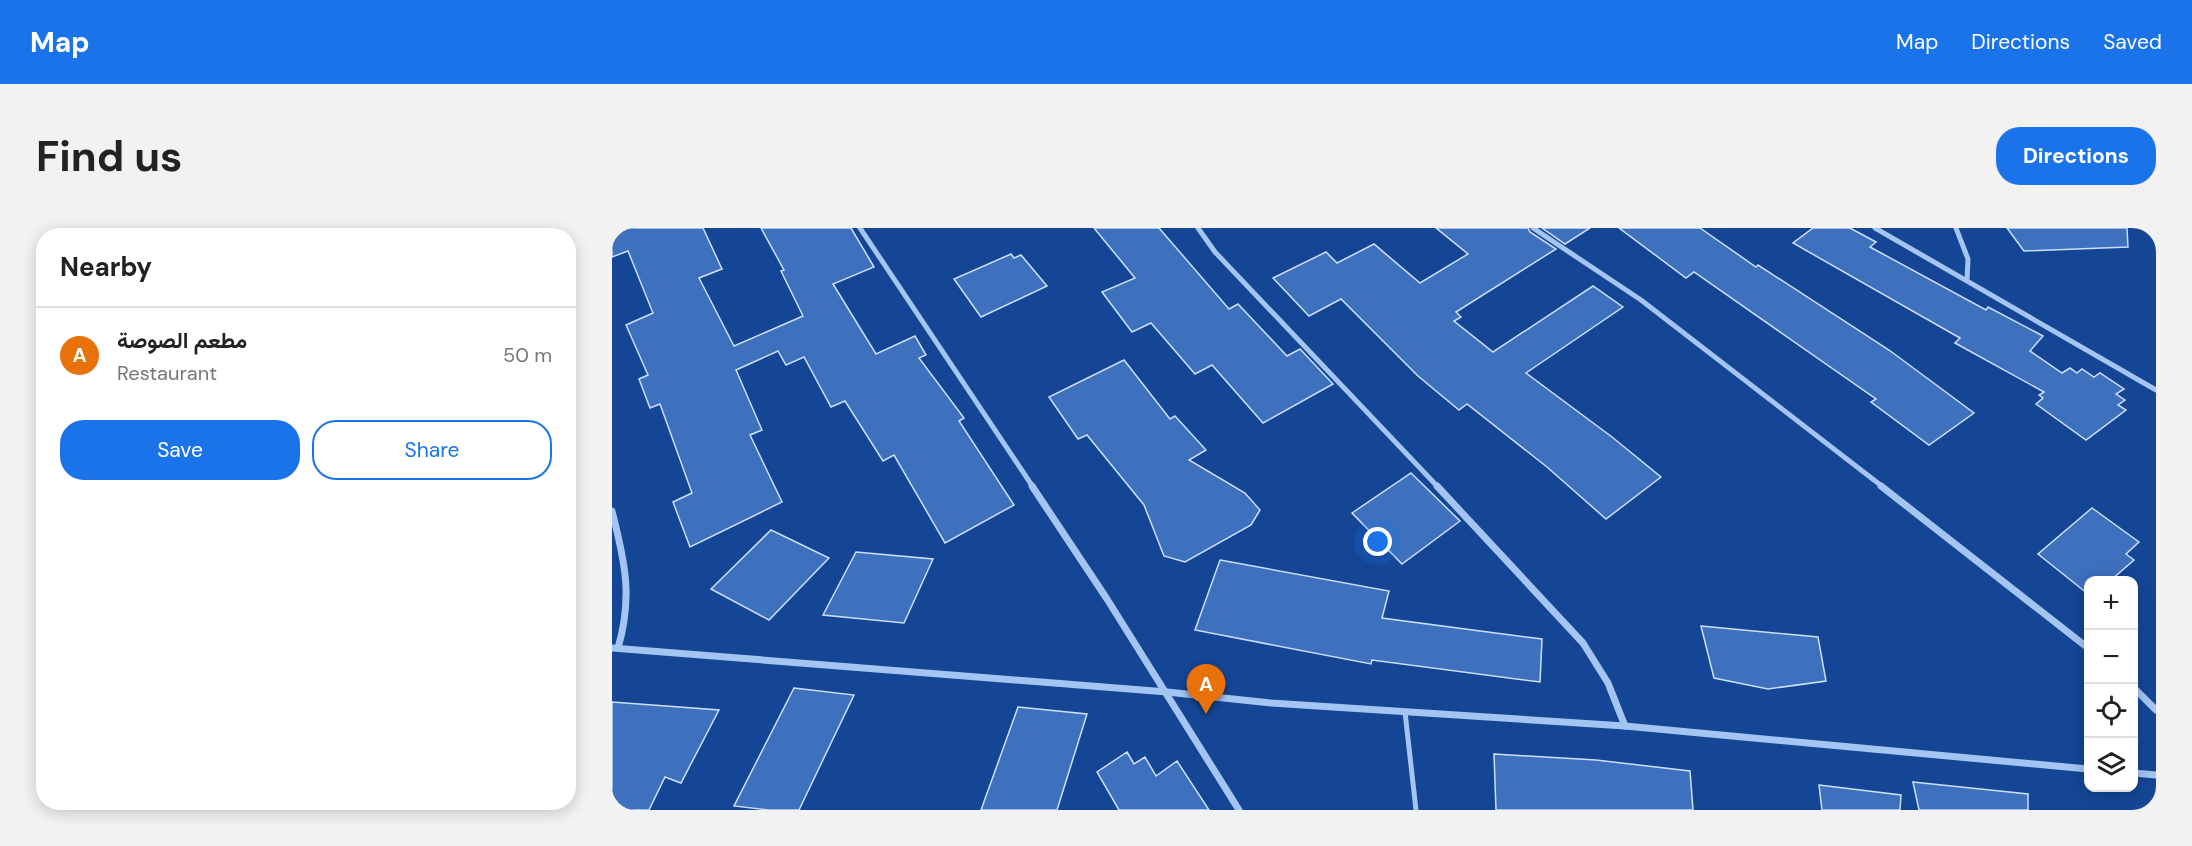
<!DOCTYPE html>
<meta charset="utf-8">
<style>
:root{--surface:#fff;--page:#f2f2f2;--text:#222;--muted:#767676;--line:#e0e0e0;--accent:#1a73e8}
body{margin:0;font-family:"DM Sans",Vazirmatn,sans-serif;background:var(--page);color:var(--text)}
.controls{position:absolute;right:18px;bottom:18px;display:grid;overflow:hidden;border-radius:12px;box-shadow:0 3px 15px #0003}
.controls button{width:54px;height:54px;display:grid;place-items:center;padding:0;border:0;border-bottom:2px solid var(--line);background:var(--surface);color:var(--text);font:30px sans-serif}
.you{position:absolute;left:766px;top:314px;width:21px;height:21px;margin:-15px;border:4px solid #fff;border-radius:50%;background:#1a73e8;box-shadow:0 0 0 9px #1a73e833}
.badge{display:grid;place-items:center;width:39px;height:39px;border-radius:50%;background:var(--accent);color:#fff;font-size:20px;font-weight:700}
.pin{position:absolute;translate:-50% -50px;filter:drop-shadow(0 2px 3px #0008)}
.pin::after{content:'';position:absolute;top:32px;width:21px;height:18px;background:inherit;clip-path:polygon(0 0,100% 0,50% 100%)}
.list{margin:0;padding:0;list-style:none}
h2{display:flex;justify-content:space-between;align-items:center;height:78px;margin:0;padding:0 24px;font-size:26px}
h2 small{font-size:20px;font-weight:400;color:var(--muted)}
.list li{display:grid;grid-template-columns:39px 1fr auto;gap:18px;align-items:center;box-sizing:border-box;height:96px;padding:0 24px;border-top:2px solid var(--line)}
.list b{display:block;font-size:22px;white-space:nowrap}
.list p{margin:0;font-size:20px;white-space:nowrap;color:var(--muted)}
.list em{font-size:20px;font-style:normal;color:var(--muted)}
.actions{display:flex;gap:12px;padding:18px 24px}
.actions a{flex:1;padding:14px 0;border:2px solid var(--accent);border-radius:24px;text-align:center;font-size:21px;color:var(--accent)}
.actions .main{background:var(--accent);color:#fff}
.icon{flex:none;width:33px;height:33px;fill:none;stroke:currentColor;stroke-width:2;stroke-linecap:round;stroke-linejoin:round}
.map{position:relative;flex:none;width:1544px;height:582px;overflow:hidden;border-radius:24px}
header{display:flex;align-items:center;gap:36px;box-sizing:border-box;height:84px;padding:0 30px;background:var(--accent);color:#fff}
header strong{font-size:28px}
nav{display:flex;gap:33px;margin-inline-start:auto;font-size:21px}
.intro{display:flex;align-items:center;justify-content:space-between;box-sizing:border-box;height:144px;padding:0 36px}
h1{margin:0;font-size:42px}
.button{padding:15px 27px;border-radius:24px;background:var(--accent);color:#fff;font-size:21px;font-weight:700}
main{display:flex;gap:36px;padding:0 36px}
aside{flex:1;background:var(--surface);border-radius:24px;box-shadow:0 3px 15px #0003}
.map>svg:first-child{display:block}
.building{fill:#3d70bd;stroke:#ccdffc;stroke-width:1.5}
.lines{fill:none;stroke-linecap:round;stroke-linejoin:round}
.lane{stroke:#a4c4f2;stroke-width:5}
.street-far1{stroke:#a4c4f2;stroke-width:5}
.street{stroke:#a4c4f2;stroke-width:7}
</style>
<header>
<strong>Map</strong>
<nav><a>Map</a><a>Directions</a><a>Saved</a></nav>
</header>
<div class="intro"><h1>Find us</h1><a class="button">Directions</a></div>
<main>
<aside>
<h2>Nearby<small></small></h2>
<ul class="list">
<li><span class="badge" style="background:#e8710a">A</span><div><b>مطعم الصوصة</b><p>Restaurant</p></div><em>50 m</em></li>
</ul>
<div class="actions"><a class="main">Save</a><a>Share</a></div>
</aside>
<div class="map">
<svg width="1544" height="582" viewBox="0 0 1544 582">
<rect width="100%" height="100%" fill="#144695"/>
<g class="building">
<path d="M 0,0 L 91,0 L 110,41 L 87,50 L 122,118 L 191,88 L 169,43 L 172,42 L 149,0 L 239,0 L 262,39 L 221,56 L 264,126 L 303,108 L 314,127 L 307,130 L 352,190 L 347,193 L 402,277 L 333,315 L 282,227 L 271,233 L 233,173 L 219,179 L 192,129 L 174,137 L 166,123 L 124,142 L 150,202 L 138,207 L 170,274 L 78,319 L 61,274 L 80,265 L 48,176 L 38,180 L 27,151 L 36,147 L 14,97 L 41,85 L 16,23 L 0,29 Z"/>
<path d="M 482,0 L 547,0 L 617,81 L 626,76 L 675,128 L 688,121 L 721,156 L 651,195 L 600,137 L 583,146 L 539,95 L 520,104 L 490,64 L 523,50 Z"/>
<path d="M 824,0 L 916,0 L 918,4 L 944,21 L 844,84 L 849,89 L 842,93 L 881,124 L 981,58 L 1011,79 L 914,145 L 1000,209 L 1049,249 L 994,291 L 935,239 L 855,176 L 847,182 L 806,148 L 729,71 L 697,88 L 661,50 L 714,24 L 725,35 L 762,16 L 808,55 L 856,26 Z"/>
<path d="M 930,0 L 978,0 L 953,16 Z"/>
<path d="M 1007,0 L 1088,0 L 1144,39 L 1146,37 L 1277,122 L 1362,185 L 1317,217 L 1259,174 L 1264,171 L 1082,44 L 1074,50 Z"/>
<path d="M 1201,0 L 1238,0 L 1264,14 L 1258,19 L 1374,82 L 1376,79 L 1431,108 L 1418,123 L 1450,145 L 1458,140 L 1465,145 L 1470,141 L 1482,149 L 1488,145 L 1512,161 L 1504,166 L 1513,172 L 1506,177 L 1514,182 L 1474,212 L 1424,176 L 1431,170 L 1427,167 L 1432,164 L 1343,115 L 1348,110 L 1181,15 Z"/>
<path d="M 1395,0 L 1515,0 L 1516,19 L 1412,23 Z"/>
<path d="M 399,26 L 402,30 L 409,27 L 435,58 L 369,89 L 342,51 Z"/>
<path d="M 512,132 L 558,191 L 563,188 L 594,222 L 577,232 L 633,265 L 648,282 L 639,297 L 573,334 L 552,328 L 532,277 L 475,207 L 466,211 L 437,169 Z"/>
<path d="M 799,245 L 848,293 L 790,336 L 740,285 Z"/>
<path d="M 1480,280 L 1527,314 L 1514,326 L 1522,332 L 1499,352 L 1476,352 L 1476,366 L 1426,326 Z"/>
<path d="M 159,302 L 217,330 L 157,392 L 99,361 Z"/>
<path d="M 244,324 L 321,331 L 292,395 L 211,387 Z"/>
<path d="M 608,332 L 777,363 L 770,390 L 930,411 L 928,454 L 760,432 L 759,436 L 583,402 Z"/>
<path d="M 1089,398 L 1206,409 L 1214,453 L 1156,461 L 1102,450 Z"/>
<path d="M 182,460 L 242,467 L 187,582 L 157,582 L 122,578 Z"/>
<path d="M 0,474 L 107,482 L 69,555 L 53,549 L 37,582 L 0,582 Z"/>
<path d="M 406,479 L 475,486 L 445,582 L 369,582 Z"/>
<path d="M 515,524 L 522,536 L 533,529 L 544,548 L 565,533 L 597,582 L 507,582 L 485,544 Z"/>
<path d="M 882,526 L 984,532 L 1078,543 L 1081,582 L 884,582 Z"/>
<path d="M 1301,554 L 1416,566 L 1416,582 L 1307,582 Z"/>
<path d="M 1207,557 L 1289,567 L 1288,582 L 1210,582 Z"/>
</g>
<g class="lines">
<path class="lane" d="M 793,484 L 804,582"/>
<g class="street-far1">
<path d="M 248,0 L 421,259"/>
<path d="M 586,0 L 603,24 L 826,259"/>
<path d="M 921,0 L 1029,72 L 1271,259"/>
<path d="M 1263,0 L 1544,162"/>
<path d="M 1344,0 L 1356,31 L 1355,52"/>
</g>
<g class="street">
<path d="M 420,258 L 495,371 L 627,582"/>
<path d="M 825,258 L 971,415 L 996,455 L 1013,498"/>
<path d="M 1269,258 L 1476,420"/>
<path d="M 0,283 C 13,334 21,369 6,420"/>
<path d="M 0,420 L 555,464 L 659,475 L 1013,498 L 1476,541"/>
<path d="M 1522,460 L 1544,482"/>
<path d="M 1522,545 L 1544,547"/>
</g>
</g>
</svg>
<div class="controls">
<button>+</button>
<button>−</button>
<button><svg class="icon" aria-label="locate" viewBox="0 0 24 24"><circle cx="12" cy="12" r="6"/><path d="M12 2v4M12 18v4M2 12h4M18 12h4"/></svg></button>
<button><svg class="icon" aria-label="layers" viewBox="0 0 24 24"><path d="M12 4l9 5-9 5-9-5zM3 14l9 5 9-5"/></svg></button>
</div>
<div class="you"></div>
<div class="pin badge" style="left:594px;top:486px;background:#e8710a">A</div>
</div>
</main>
